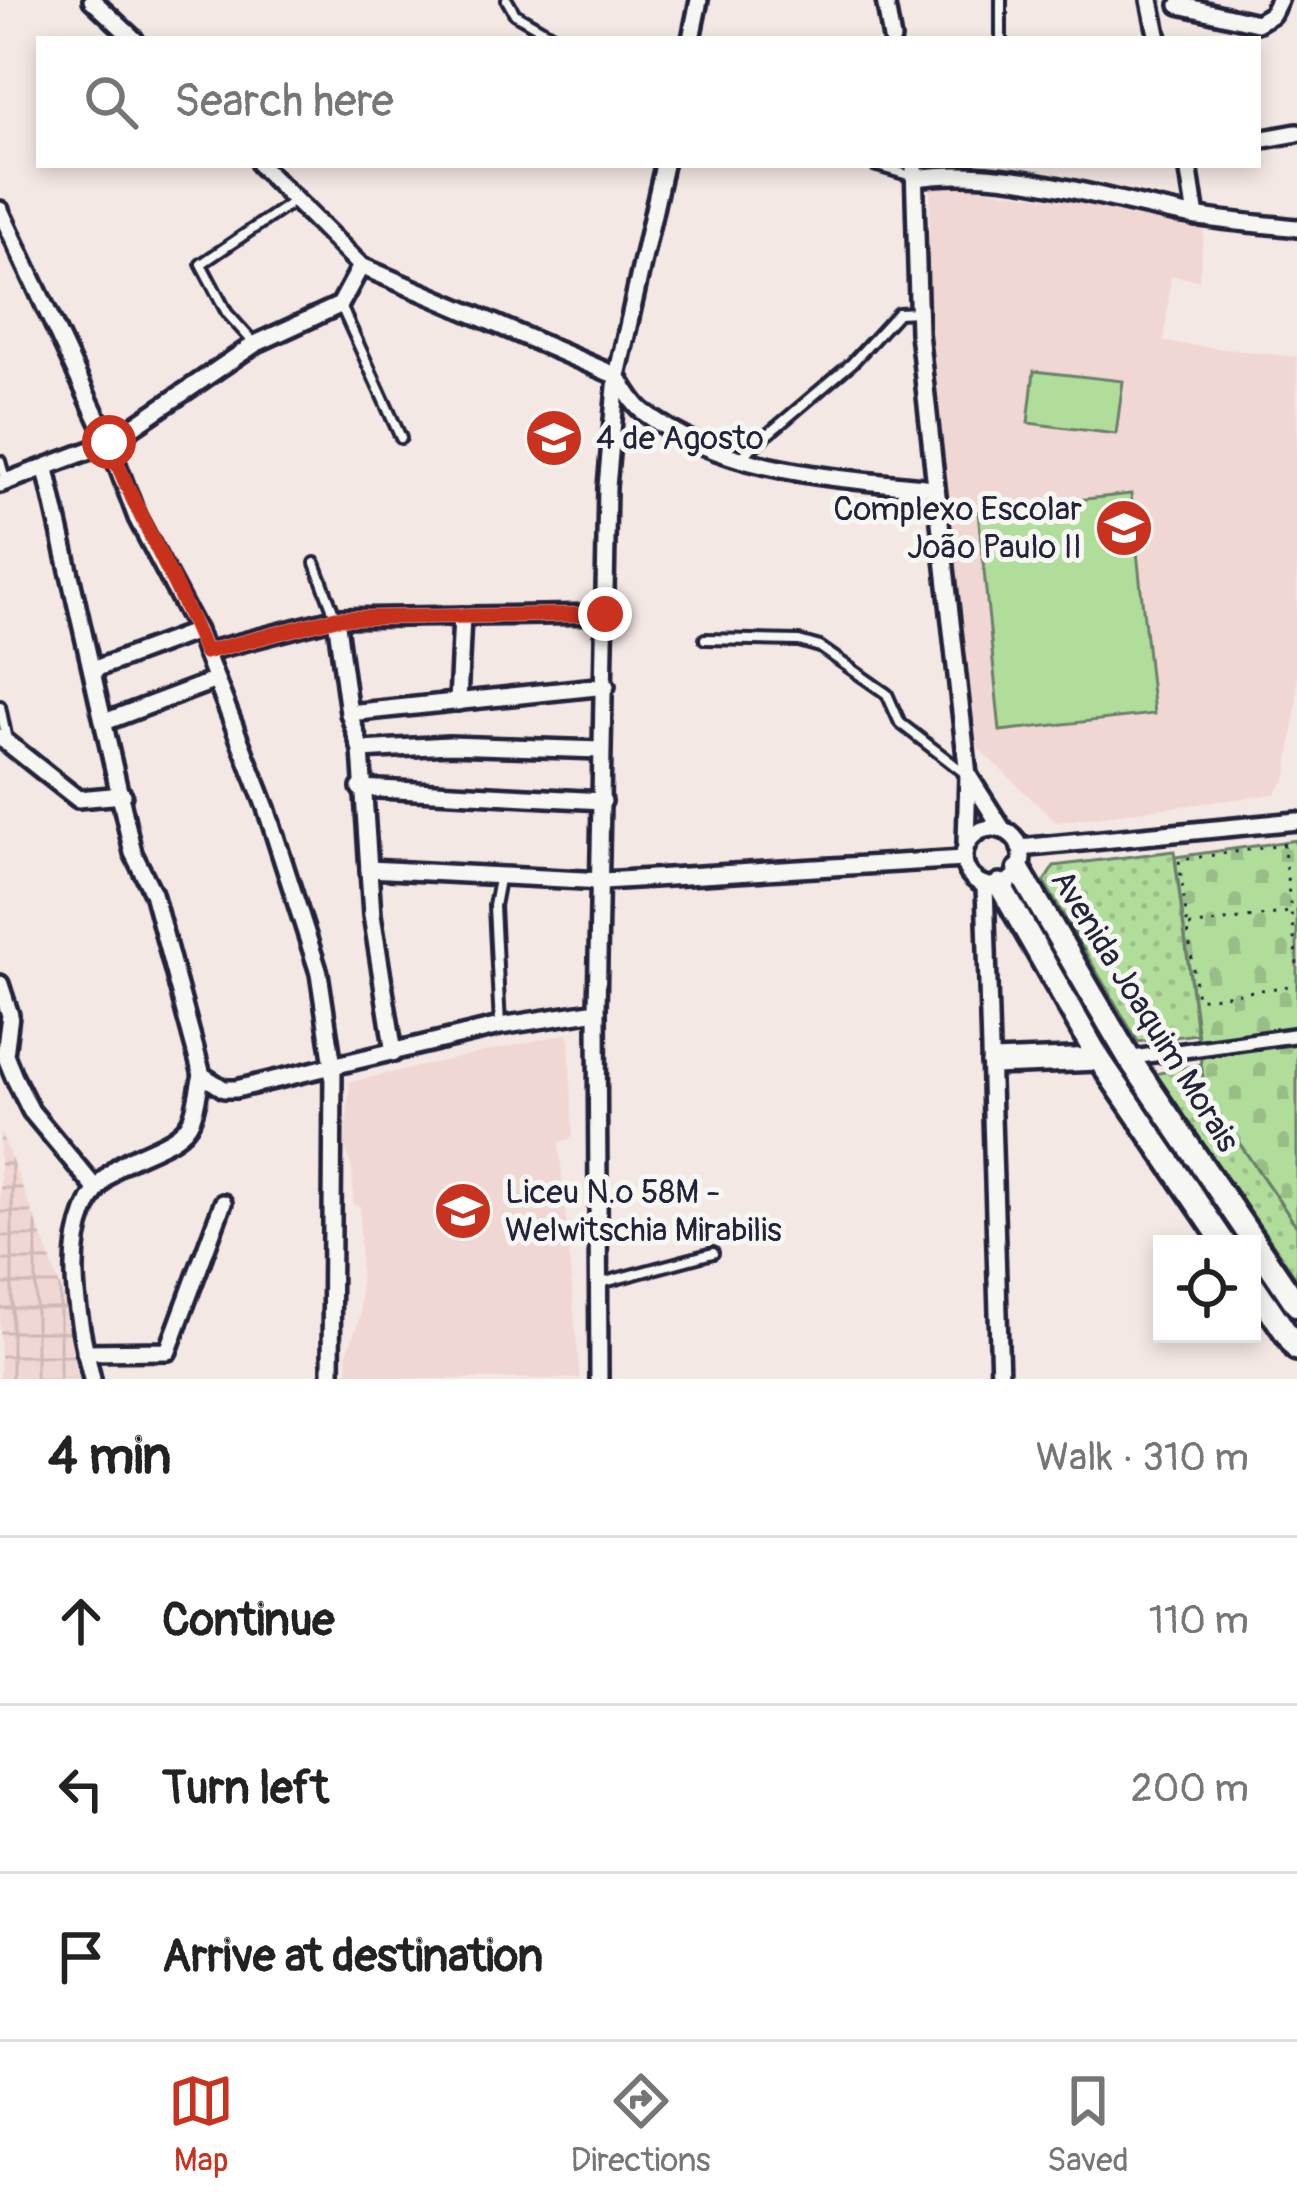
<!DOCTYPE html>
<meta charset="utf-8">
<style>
:root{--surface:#fff;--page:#f2f2f2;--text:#222;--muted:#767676;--line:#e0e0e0;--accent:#c8321e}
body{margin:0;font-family:Pangolin,sans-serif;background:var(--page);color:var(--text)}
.controls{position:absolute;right:36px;bottom:36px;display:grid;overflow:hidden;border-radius:0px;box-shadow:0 6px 18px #0003}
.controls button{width:108px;height:108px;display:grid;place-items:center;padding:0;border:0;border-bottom:3px solid var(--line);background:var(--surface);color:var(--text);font:60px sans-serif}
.stop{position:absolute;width:36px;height:36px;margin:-27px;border:9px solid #c8321e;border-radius:50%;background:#fff}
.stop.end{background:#c8321e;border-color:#fff;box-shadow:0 3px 12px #0008}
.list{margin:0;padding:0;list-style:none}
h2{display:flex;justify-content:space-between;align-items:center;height:156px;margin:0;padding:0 48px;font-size:51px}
h2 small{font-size:39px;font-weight:400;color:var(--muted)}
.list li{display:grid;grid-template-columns:78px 1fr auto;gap:36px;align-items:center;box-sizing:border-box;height:168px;padding:0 48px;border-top:3px solid var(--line)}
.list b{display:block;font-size:45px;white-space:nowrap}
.list em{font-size:39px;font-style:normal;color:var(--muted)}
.icon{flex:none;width:66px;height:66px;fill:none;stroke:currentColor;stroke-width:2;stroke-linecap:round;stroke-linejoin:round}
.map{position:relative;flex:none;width:1297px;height:1379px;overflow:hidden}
.search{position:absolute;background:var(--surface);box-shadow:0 6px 18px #0003;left:36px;right:36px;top:36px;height:132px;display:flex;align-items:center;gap:30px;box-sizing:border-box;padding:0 42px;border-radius:0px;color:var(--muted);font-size:45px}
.sheet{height:660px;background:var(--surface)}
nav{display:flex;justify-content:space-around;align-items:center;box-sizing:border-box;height:168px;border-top:3px solid var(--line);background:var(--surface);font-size:33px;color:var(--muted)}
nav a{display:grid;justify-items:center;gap:6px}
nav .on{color:var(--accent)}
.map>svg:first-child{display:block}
.built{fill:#f1d7d4}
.industrial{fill:url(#industrial-grid)}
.cemetery{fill:url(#cemetery-stones);stroke:#6a806b;stroke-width:3}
.garden{fill:url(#garden-dots);stroke:#6a806b;stroke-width:3}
.pitch{fill:#b1dd9b;stroke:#6a806b;stroke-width:3}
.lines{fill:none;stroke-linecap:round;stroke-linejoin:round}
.service-casing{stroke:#22223b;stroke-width:16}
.pedestrian-casing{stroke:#22223b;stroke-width:21}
.minor-casing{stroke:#22223b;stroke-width:24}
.tertiary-casing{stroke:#22223b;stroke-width:30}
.path{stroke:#22223b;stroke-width:3;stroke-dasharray:3 9;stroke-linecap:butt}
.service{stroke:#f6f6f2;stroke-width:8}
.pedestrian{stroke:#f6f6f2;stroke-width:12}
.minor{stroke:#f6f6f2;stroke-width:15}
.tertiary{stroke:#f6f6f2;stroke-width:21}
.route{stroke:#c8321e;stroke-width:15}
.labels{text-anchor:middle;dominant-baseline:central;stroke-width:10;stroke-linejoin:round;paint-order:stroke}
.poi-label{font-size:33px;fill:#22223b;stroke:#f6f6f2;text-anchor:start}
.street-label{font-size:33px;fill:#22223b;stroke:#f6f6f2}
</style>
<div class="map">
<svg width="1297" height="1379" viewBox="0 0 1297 1379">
<defs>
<pattern id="industrial-grid" width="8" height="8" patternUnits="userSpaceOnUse" patternTransform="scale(3)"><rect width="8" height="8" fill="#f1d7d4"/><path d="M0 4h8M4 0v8" fill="none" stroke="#ceb8b7"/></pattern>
<pattern id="cemetery-stones" width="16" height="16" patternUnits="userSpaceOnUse" patternTransform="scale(3)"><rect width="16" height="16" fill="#b1dd9b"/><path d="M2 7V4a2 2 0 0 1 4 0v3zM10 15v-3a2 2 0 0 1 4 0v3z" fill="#98bd86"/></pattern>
<pattern id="garden-dots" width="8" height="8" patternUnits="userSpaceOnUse" patternTransform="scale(3)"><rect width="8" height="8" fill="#b1dd9b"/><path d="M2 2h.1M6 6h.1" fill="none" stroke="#98bd86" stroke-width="1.8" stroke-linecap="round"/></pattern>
</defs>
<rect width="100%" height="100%" fill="#f4e8e4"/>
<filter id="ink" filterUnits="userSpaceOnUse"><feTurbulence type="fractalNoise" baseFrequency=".00833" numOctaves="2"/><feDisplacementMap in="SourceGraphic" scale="24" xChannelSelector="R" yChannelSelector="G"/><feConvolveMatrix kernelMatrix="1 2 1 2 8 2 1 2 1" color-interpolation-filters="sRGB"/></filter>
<g filter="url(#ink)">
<g class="built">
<path d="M 931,181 L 1205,221 L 1199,280 L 1171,276 L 1164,342 L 1297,357 L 1297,700 L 1287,777 L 1275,794 L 1056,822 L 978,748 L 926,329 Z"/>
<path d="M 569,1033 L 573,1137 L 559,1143 L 580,1379 L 348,1379 L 347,1353 L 360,1317 L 360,1206 L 353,1205 L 353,1174 L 345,1145 L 350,1082 Z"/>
</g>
<path class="industrial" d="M 0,1131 L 46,1246 L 92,1379 L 0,1379 Z"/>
<path class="cemetery" d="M 1297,840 L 1297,1227 L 1205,1093 L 1175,857 Z"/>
<g class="garden">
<path d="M 1174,851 L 1197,1034 L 1138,1042 L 1044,882 L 1054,866 Z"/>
<path d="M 1201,1064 L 1205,1094 L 1297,1227 L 1297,1279 L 1155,1074 Z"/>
</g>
<g class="pitch">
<path d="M 1034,371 L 1123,381 L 1116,434 L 1028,423 Z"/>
<path d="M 1131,494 L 1154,714 L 1000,731 L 978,511 Z"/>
</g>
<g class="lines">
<defs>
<g id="service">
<path d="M 507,0 L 515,14 L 558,39"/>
<path d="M 1001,0 L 1001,39"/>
<path d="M 874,165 L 915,177"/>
<path d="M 341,306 L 401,438"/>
<path d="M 254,343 L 227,313 L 201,264 L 294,201"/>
<path d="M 741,457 L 852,363 L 898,313 L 918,312"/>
<path d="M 0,461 L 6,482"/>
<path d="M 315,563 L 335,616"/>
<path d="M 705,639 L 799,641 L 820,647 L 887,694 L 900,723 L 966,774"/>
<path d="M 0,706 L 7,740"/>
<path d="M 500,874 L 494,906 L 500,1026"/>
<path d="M 601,1283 L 713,1253"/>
</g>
<path id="pedestrian" d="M 1129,1058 L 1297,1035"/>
<g id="minor">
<path d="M 92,0 L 134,39"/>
<path d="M 885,0 L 892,39"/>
<path d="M 1150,0 L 1158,39"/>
<path d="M 1179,5 L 1257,23 L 1272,14 L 1279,0"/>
<path d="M 691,39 L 699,0"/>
<path d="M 1258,140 L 1297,133"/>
<path d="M 260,165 L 361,266 L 617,376 C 625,388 633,405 645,413 C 726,474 838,478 933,488"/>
<path d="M 914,165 L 919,333 L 968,775"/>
<path d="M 1188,165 L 1196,217"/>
<path d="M 916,178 C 1007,164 1106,201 1194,216 C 1228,222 1263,224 1297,228"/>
<path d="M 0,210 L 109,443 L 137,518 L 197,631 L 266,808 L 319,973 L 333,1066 L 331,1379"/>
<path d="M 46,469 L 133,853 L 153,893 L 202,1075 L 224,1089 L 236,1089 L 500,1026 L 597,1011"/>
<path d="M 0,484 L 109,443 L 255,344 L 340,305 L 361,266"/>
<path d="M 336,618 L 349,713 L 361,750 L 372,915 L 394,1053"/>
<path d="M 205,652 L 336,618 L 605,614"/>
<path d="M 92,670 L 197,631"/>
<path d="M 458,702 L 462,616"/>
<path d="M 349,713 L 606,686"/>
<path d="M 107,721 L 216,680"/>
<path d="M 0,737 L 78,799 L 123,795"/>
<path d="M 361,750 L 449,745 L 601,750"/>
<path d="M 360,788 L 603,801"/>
<circle cx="993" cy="857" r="29"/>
<path d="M 966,843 L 968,775 L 1003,830"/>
<path d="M 1020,848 L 1297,821"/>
<path d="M 369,869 L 603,881 L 964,859"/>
<path d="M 985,885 L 1000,1379"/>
<path d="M 0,984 L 10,1015 L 5,1055 L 14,1077 L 31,1111 L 96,1189"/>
<path d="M 85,1352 L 168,1351 L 223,1203"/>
<path d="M 92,1379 C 76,1313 55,1221 114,1170 C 134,1152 180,1146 191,1120 C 197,1108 198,1089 202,1075"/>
<path d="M 599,1379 L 597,1011 L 607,487 L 617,376 L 664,165"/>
</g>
<g id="tertiary">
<path d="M 1019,870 L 1129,1058 L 1297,1305"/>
<path d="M 1000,885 L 1099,1059 L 1225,1244"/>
<path d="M 993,1063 L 1099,1059"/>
<path d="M 1252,1283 L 1297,1349"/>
</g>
</defs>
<use href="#service" class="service-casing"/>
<use href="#pedestrian" class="pedestrian-casing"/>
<use href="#minor" class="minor-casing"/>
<use href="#tertiary" class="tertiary-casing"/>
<g class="path">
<path d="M 1283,842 L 1297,964"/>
<path d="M 1297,843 L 1179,860 L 1197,999 L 1297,985"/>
<path d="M 1189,926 L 1297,911"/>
</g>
<use href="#service" class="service"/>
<use href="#pedestrian" class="pedestrian"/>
<use href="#minor" class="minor"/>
<use href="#tertiary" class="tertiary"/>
</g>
</g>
<g class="lines" filter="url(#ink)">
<path class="route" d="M 109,442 C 136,515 177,580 205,652 L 336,618 L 605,614"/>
</g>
<defs>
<symbol id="school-disc" viewBox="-11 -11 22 22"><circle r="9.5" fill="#c8321e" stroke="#f6f6f2"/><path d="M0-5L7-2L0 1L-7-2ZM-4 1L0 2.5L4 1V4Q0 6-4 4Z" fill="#fff"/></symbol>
</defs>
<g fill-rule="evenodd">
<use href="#school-disc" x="521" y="405" width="66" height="66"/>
<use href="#school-disc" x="1091" y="495" width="66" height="66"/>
<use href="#school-disc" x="430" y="1178" width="66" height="66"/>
</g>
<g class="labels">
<g class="poi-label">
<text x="596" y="438">4 de Agosto</text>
<text x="1082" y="509" text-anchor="end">Complexo Escolar<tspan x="1082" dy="38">João Paulo II</tspan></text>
<text x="505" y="1192">Liceu N.º 58M -<tspan x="505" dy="38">Welwitschia Mirabilis</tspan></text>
</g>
<g class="street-label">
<text transform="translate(1145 1011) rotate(58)">Avenida Joaquim Morais</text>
</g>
</g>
</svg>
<div class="controls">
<button><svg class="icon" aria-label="locate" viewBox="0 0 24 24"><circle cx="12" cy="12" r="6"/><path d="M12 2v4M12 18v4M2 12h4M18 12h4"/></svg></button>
</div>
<div class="stop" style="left:109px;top:442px"></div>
<div class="stop end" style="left:605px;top:614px"></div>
<div class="search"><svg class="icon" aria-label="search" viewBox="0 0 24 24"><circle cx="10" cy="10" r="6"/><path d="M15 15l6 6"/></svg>Search here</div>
</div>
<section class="sheet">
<h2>4 min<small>Walk · 310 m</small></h2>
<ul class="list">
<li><svg class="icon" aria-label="ahead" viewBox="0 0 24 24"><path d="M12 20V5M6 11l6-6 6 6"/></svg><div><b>Continue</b></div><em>110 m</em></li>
<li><svg class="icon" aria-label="left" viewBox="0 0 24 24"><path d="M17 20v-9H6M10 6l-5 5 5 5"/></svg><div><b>Turn left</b></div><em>200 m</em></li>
<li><svg class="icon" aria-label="arrive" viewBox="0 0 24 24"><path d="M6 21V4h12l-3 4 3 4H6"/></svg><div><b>Arrive at destination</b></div></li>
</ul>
</section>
<nav>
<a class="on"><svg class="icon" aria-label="map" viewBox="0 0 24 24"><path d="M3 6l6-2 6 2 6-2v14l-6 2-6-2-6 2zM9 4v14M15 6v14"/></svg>Map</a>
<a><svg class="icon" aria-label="directions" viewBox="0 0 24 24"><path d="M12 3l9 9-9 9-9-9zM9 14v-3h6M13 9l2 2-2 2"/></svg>Directions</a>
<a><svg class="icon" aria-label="saved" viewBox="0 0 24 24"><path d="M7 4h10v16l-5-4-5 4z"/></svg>Saved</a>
</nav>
